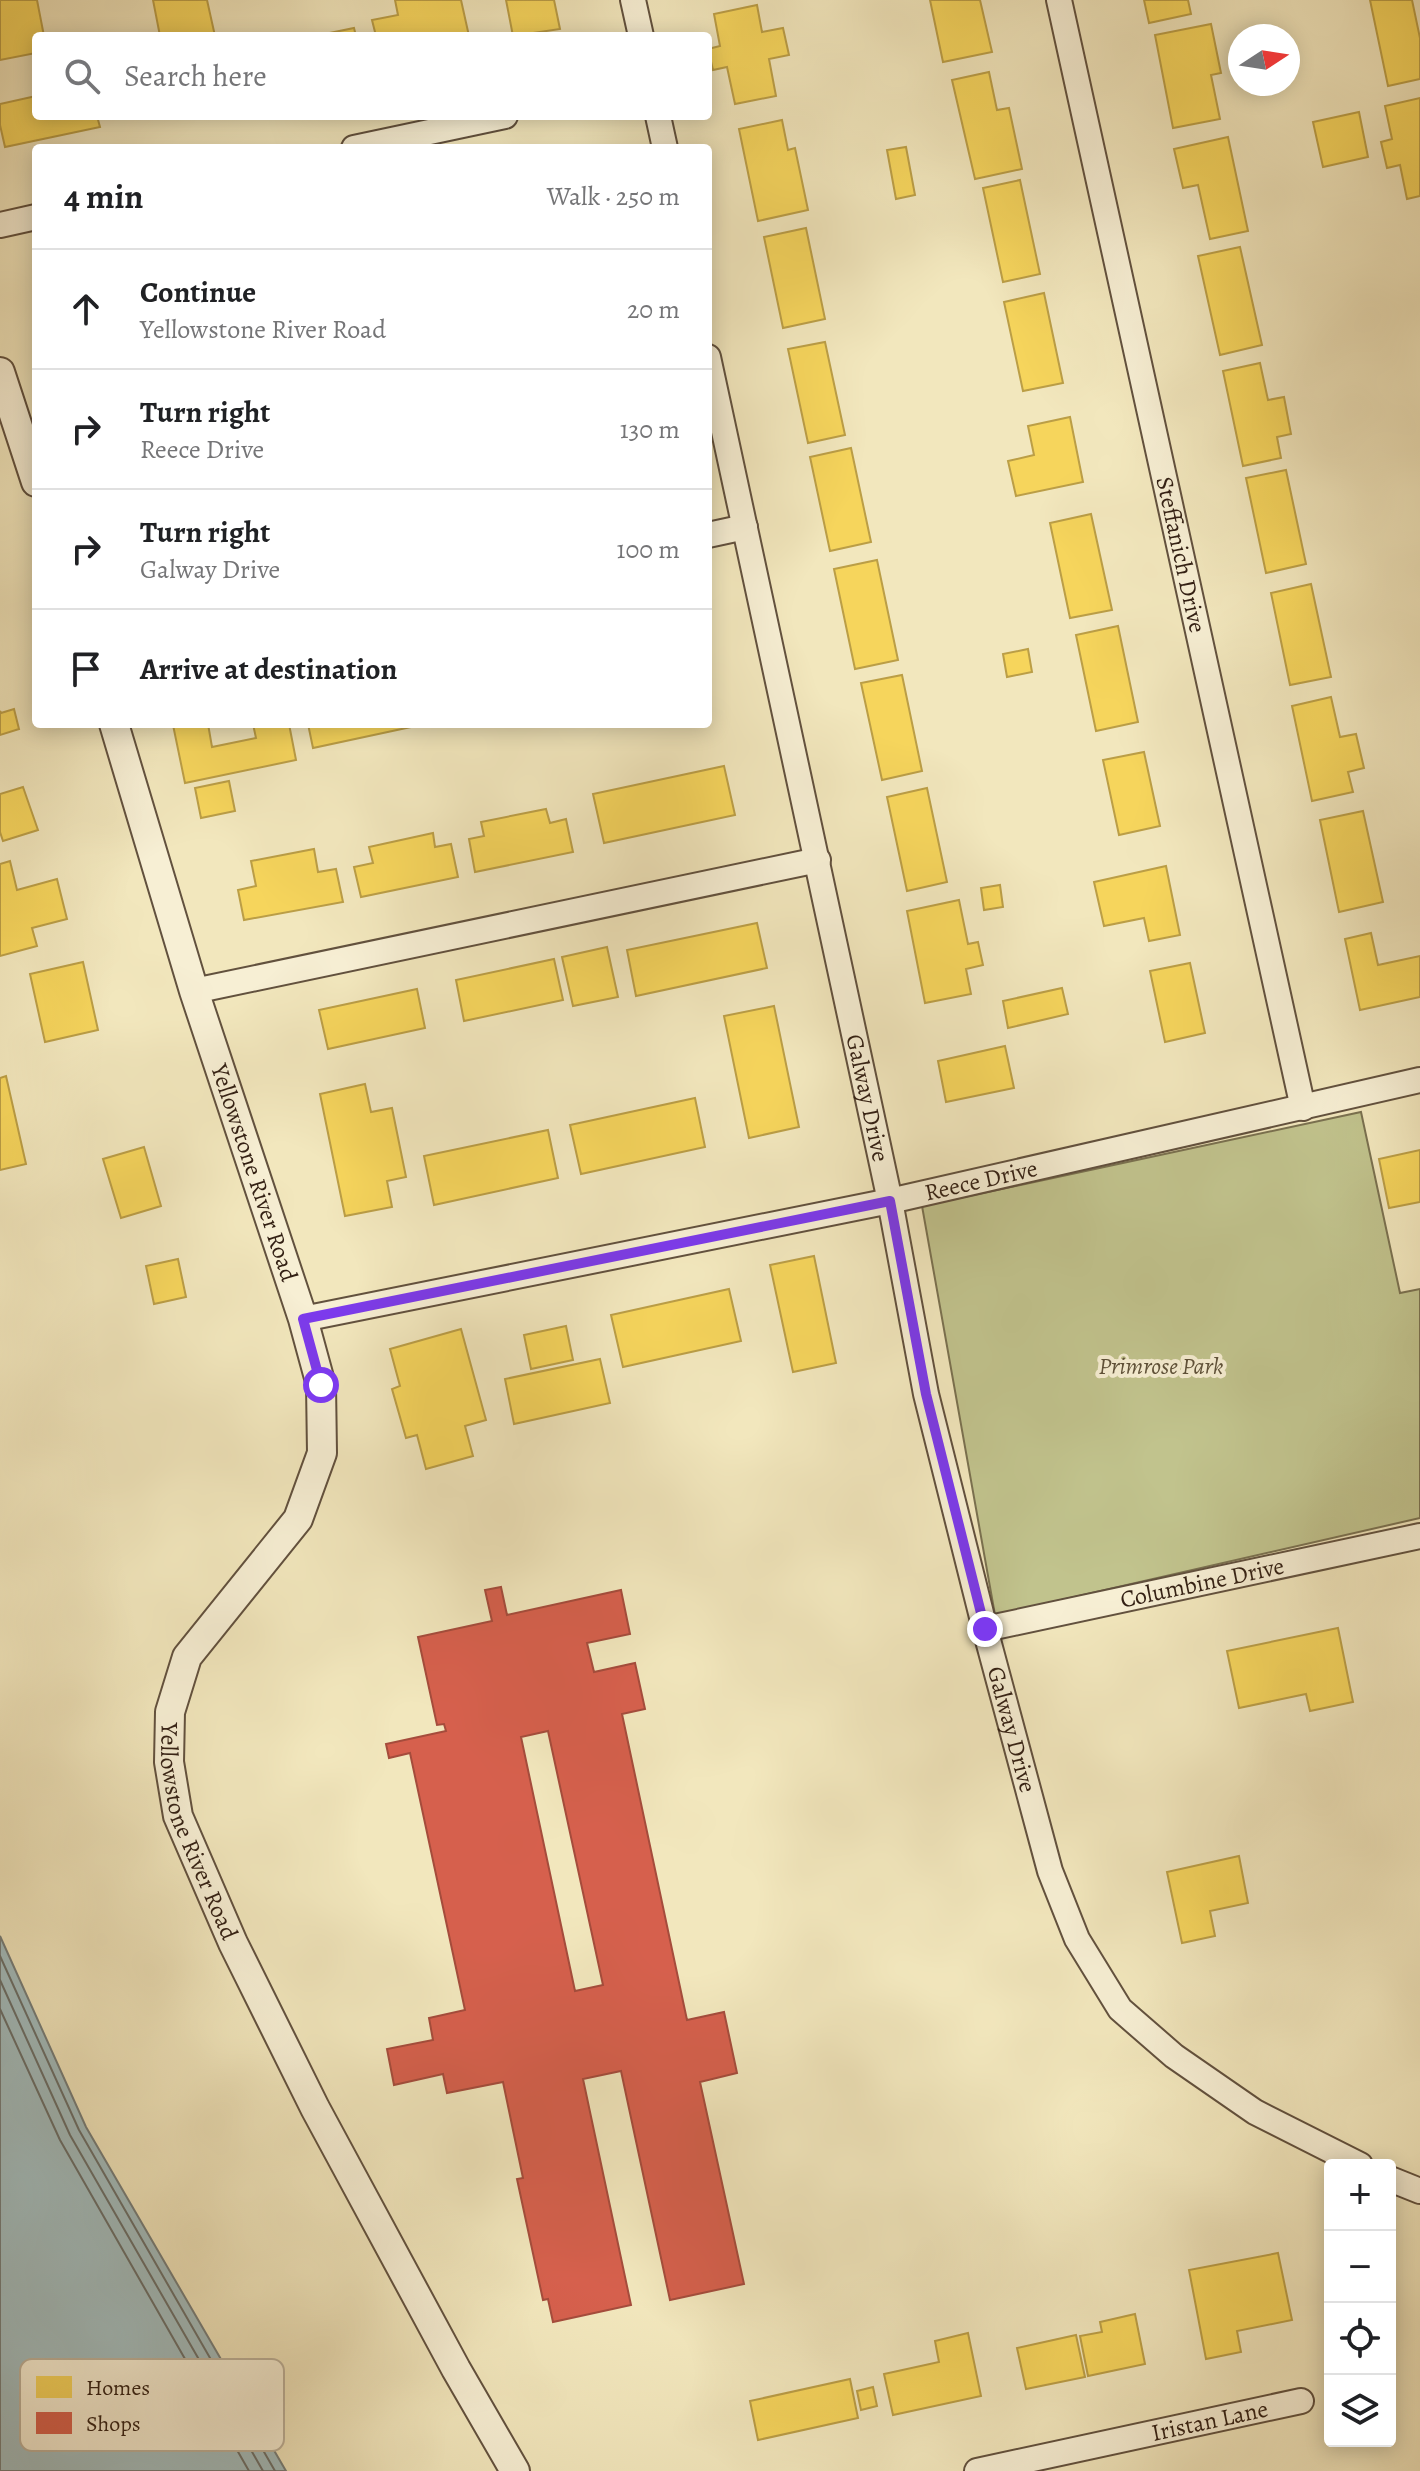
<!DOCTYPE html>
<meta charset="utf-8">
<style>
:root{--surface:#fff;--page:#f6f6f6;--text:#202124;--muted:#757577;--line:#e0e0e0}
body{margin:0;font-family:Alegreya,serif;background:var(--page);color:var(--text)}
.controls{position:absolute;right:24px;bottom:24px;display:grid;overflow:hidden;border-radius:8px;box-shadow:0 4px 20px #0003}
.controls button{width:72px;height:72px;display:grid;place-items:center;padding:0;border:0;border-bottom:2px solid var(--line);background:var(--surface);color:var(--text);font:40px sans-serif}
.compass{position:absolute;left:1228px;top:24px;width:72px;height:72px;border-radius:50%;background:var(--surface);box-shadow:0 4px 20px #0003;rotate:78deg}
.stop{position:absolute;width:24px;height:24px;margin:-18px;border:6px solid #7c3aed;border-radius:50%;background:#fff}
.stop.end{background:#7c3aed;border-color:#fff;box-shadow:0 2px 8px #0008}
.list{margin:0;padding:0;list-style:none}
h2{display:flex;justify-content:space-between;align-items:center;height:104px;margin:0;padding:0 32px;font-size:34px}
h2 small{font-size:26px;font-weight:400;color:var(--muted)}
.list li{display:grid;grid-template-columns:52px 1fr auto;gap:24px;align-items:center;box-sizing:border-box;height:120px;padding:0 32px;border-top:2px solid var(--line)}
.list b{display:block;font-size:30px;white-space:nowrap}
.list p{margin:0;font-size:26px;white-space:nowrap;color:var(--muted)}
.list em{font-size:26px;font-style:normal;color:var(--muted)}
.icon{flex:none;width:44px;height:44px;fill:none;stroke:currentColor;stroke-width:2;stroke-linecap:round;stroke-linejoin:round}
.map{position:relative;flex:none;width:1420px;height:2471px;overflow:hidden}
.search{position:absolute;background:var(--surface);box-shadow:0 4px 20px #0003;left:32px;top:32px;width:680px;height:88px;display:flex;align-items:center;gap:20px;box-sizing:border-box;padding:0 28px;border-radius:8px;color:var(--muted);font-size:30px}
.panel{position:absolute;background:var(--surface);box-shadow:0 4px 20px #0003;left:32px;top:144px;width:680px;height:584px;border-radius:8px}
.map>svg:first-child{display:block}
.green{fill:#c1c38d;stroke:#7a7150;stroke-width:2}
.water{fill:#a2bcbd;stroke:#757d79;stroke-width:2}
.homes{fill:#f6d55c;stroke:#bb9e46;stroke-width:2}
.shops{fill:#d6604d;stroke:#a54c3c;stroke-width:2;fill-rule:evenodd}
.lines{fill:none;stroke-linecap:round;stroke-linejoin:round}
.shore{stroke:#6a6e68;stroke-width:2}
.minor-casing{stroke:#62513e;stroke-width:28}
.tertiary-casing{stroke:#62513e;stroke-width:32}
.minor{stroke:#f7efd4;stroke-width:24}
.tertiary{stroke:#f7efd4;stroke-width:28}
.route{stroke:#7c3aed;stroke-width:10}
.labels{text-anchor:middle;dominant-baseline:central;stroke-width:8;stroke-linejoin:round;paint-order:stroke}
.street-label{font-size:24px;fill:#321f13;stroke:#f7efd4}
.park-label{font-size:24px;font-style:italic;fill:#5d5038;stroke:#f7efd4}
.key{fill:#f7efd4;stroke:#bcb19a;stroke-width:2}
.key-label{font-size:22px;fill:#321f13}
</style>
<div class="map">
<svg width="1420" height="2471" viewBox="0 0 1420 2471">
<rect width="100%" height="100%" fill="#f2e7bd"/>
<filter id="stains"><feTurbulence type="fractalNoise" baseFrequency=".0025" numOctaves="4"/><feColorMatrix values="0 0 0 0 .2 0 0 0 0 .09 0 0 0 0 .02 0 0 0 .5 -.17"/></filter>
<radialGradient id="worn" r=".72"><stop offset=".6" stop-color="#630" stop-opacity="0"/><stop offset="1" stop-color="#630" stop-opacity=".3"/></radialGradient>
<path class="green" d="M 1361,1112 L 1400,1293 L 1420,1289 L 1420,1518 L 995,1615 L 922,1206 Z"/>
<path class="water" d="M 0,1936 L 86,2127 L 286,2471 L 0,2471 Z"/>
<g class="homes">
<path d="M 0,0 L 37,0 L 44,36 L 36,36 L 36,53 L 0,60 Z"/>
<path d="M 153,0 L 207,0 L 215,36 L 160,36 Z"/>
<path d="M 395,0 L 461,0 L 469,36 L 376,36 L 372,20 L 398,15 Z"/>
<path d="M 506,0 L 554,0 L 560,29 L 513,36 Z"/>
<path d="M 930,0 L 980,0 L 992,52 L 943,62 Z"/>
<path d="M 1144,0 L 1188,0 L 1191,14 L 1149,23 Z"/>
<path d="M 1370,0 L 1412,0 L 1420,38 L 1420,79 L 1388,86 Z"/>
<path d="M 757,5 L 762,32 L 783,28 L 789,55 L 769,59 L 776,96 L 735,104 L 727,67 L 713,70 L 708,49 L 720,46 L 714,14 Z"/>
<path d="M 1211,24 L 1221,73 L 1211,75 L 1220,119 L 1173,128 L 1155,35 Z"/>
<path d="M 354,28 L 356,36 L 315,36 Z"/>
<path d="M 989,72 L 997,110 L 1009,108 L 1022,169 L 975,179 L 952,80 Z"/>
<path d="M 36,96 L 36,116 L 97,116 L 100,127 L 5,147 L 0,125 L 0,104 Z"/>
<path d="M 1420,98 L 1420,196 L 1407,199 L 1400,165 L 1387,168 L 1381,142 L 1392,139 L 1385,106 Z"/>
<path d="M 1359,112 L 1368,157 L 1323,167 L 1313,122 Z"/>
<path d="M 782,120 L 788,150 L 795,148 L 808,210 L 758,221 L 739,129 Z"/>
<path d="M 1228,137 L 1248,231 L 1210,239 L 1198,185 L 1183,188 L 1174,149 Z"/>
<path d="M 906,147 L 915,195 L 896,199 L 887,150 Z"/>
<path d="M 1020,180 L 1040,274 L 1003,282 L 983,188 Z"/>
<path d="M 806,228 L 825,319 L 783,328 L 764,237 Z"/>
<path d="M 1240,247 L 1262,345 L 1220,355 L 1198,256 Z"/>
<path d="M 1044,293 L 1063,383 L 1023,391 L 1004,302 Z"/>
<path d="M 825,342 L 845,435 L 808,443 L 788,349 Z"/>
<path d="M 1260,363 L 1268,400 L 1284,397 L 1291,434 L 1277,437 L 1281,458 L 1243,466 L 1223,371 Z"/>
<path d="M 1070,417 L 1083,482 L 1016,496 L 1008,461 L 1034,455 L 1028,426 Z"/>
<path d="M 851,448 L 871,542 L 830,551 L 810,457 Z"/>
<path d="M 1286,470 L 1306,564 L 1266,573 L 1246,478 Z"/>
<path d="M 1091,514 L 1112,610 L 1070,618 L 1050,523 Z"/>
<path d="M 877,560 L 898,660 L 855,669 L 834,569 Z"/>
<path d="M 1311,584 L 1331,677 L 1290,685 L 1271,593 Z"/>
<path d="M 1118,626 L 1138,722 L 1096,731 L 1076,635 Z"/>
<path d="M 1028,649 L 1032,672 L 1007,677 L 1003,654 Z"/>
<path d="M 902,675 L 922,771 L 882,780 L 861,683 Z"/>
<path d="M 1331,697 L 1340,737 L 1356,734 L 1364,768 L 1348,772 L 1353,792 L 1312,801 L 1292,706 Z"/>
<path d="M 14,709 L 19,729 L 0,735 L 0,711 L 1,713 Z"/>
<path d="M 208,724 L 212,747 L 256,738 L 253,724 L 289,724 L 296,760 L 185,783 L 173,725 Z"/>
<path d="M 308,724 L 425,724 L 313,748 Z"/>
<path d="M 1144,752 L 1160,826 L 1119,835 L 1103,760 Z"/>
<path d="M 724,766 L 735,815 L 604,843 L 593,794 Z"/>
<path d="M 229,781 L 235,811 L 201,818 L 195,788 Z"/>
<path d="M 23,787 L 38,830 L 3,841 L 0,832 L 0,794 Z"/>
<path d="M 927,788 L 947,882 L 907,891 L 887,797 Z"/>
<path d="M 546,809 L 550,823 L 566,819 L 573,852 L 475,872 L 469,839 L 484,836 L 481,822 Z"/>
<path d="M 1363,811 L 1383,902 L 1339,912 L 1320,820 Z"/>
<path d="M 433,833 L 435,847 L 451,844 L 458,877 L 361,897 L 354,867 L 373,863 L 369,847 Z"/>
<path d="M 314,849 L 318,872 L 336,869 L 343,902 L 244,920 L 238,890 L 256,886 L 251,861 Z"/>
<path d="M 10,861 L 17,890 L 57,879 L 67,919 L 32,928 L 37,946 L 0,956 L 0,864 Z"/>
<path d="M 1166,866 L 1180,935 L 1149,941 L 1144,918 L 1104,926 L 1094,882 Z"/>
<path d="M 1000,885 L 1003,907 L 984,910 L 981,888 Z"/>
<path d="M 959,900 L 968,944 L 978,942 L 983,965 L 966,969 L 971,994 L 925,1003 L 907,911 Z"/>
<path d="M 757,923 L 767,968 L 636,996 L 627,950 Z"/>
<path d="M 1371,933 L 1378,965 L 1420,956 L 1420,997 L 1360,1010 L 1345,939 Z"/>
<path d="M 607,947 L 618,997 L 573,1006 L 562,957 Z"/>
<path d="M 554,959 L 563,1000 L 464,1021 L 456,980 Z"/>
<path d="M 83,962 L 98,1030 L 45,1042 L 30,974 Z"/>
<path d="M 1190,963 L 1205,1033 L 1165,1042 L 1150,971 Z"/>
<path d="M 1062,988 L 1068,1014 L 1008,1028 L 1003,1001 Z"/>
<path d="M 417,989 L 425,1028 L 328,1049 L 319,1010 Z"/>
<path d="M 774,1006 L 799,1127 L 749,1138 L 724,1016 Z"/>
<path d="M 1005,1046 L 1014,1088 L 946,1102 L 938,1061 Z"/>
<path d="M 6,1076 L 26,1164 L 0,1170 L 0,1078 Z"/>
<path d="M 365,1084 L 371,1112 L 392,1108 L 406,1177 L 387,1181 L 392,1207 L 345,1216 L 320,1094 Z"/>
<path d="M 695,1098 L 705,1147 L 581,1174 L 570,1125 Z"/>
<path d="M 548,1130 L 558,1178 L 434,1205 L 424,1156 Z"/>
<path d="M 144,1147 L 161,1206 L 121,1218 L 103,1159 Z"/>
<path d="M 1420,1150 L 1420,1202 L 1389,1208 L 1379,1159 Z"/>
<path d="M 814,1256 L 836,1363 L 793,1372 L 770,1265 Z"/>
<path d="M 178,1259 L 186,1297 L 154,1304 L 146,1266 Z"/>
<path d="M 729,1289 L 741,1341 L 623,1367 L 611,1315 Z"/>
<path d="M 566,1326 L 573,1360 L 531,1369 L 524,1335 Z"/>
<path d="M 461,1329 L 486,1420 L 465,1426 L 473,1456 L 426,1469 L 417,1435 L 406,1438 L 392,1389 L 400,1386 L 390,1349 Z"/>
<path d="M 600,1359 L 610,1403 L 514,1424 L 505,1379 Z"/>
<path d="M 1338,1628 L 1353,1702 L 1310,1711 L 1306,1694 L 1239,1708 L 1227,1651 Z"/>
<path d="M 1239,1856 L 1248,1903 L 1210,1911 L 1215,1936 L 1182,1943 L 1167,1872 Z"/>
<path d="M 1278,2253 L 1292,2320 L 1237,2331 L 1241,2352 L 1206,2359 L 1189,2270 Z"/>
<path d="M 1135,2314 L 1145,2364 L 1088,2376 L 1080,2336 L 1102,2332 L 1100,2322 Z"/>
<path d="M 968,2333 L 981,2396 L 893,2415 L 884,2374 L 939,2362 L 935,2341 Z"/>
<path d="M 1076,2335 L 1085,2377 L 1026,2389 L 1017,2348 Z"/>
<path d="M 850,2379 L 858,2418 L 758,2440 L 750,2401 Z"/>
<path d="M 873,2387 L 877,2406 L 861,2410 L 857,2391 Z"/>
</g>
<path class="shops" d="M 501,1587 L 507,1615 L 621,1590 L 630,1634 L 587,1643 L 594,1672 L 635,1663 L 645,1709 L 622,1714 L 687,2020 L 724,2012 L 737,2073 L 700,2082 L 744,2284 L 670,2300 L 621,2071 L 583,2079 L 631,2305 L 553,2322 L 548,2299 L 543,2300 L 517,2179 L 523,2178 L 503,2082 L 447,2093 L 443,2074 L 394,2085 L 387,2049 L 433,2040 L 429,2018 L 465,2010 L 410,1753 L 389,1758 L 386,1744 L 446,1731 L 444,1724 L 437,1725 L 418,1637 L 492,1621 L 485,1590 ZM 548,1731 L 603,1985 L 575,1991 L 521,1737 Z"/>
<g class="lines">
<g class="shore">
<path d="M 0,1956 L 79,2130 L 275,2471"/>
<path d="M 0,1980 L 70,2135 L 263,2471"/>
<path d="M 0,2009 L 60,2140 L 249,2471"/>
</g>
<defs>
<g id="minor">
<path d="M 633,0 L 641,36"/>
<path id="s1" d="M 1059,0 L 1303,1108"/>
<path d="M 658,116 L 665,148"/>
<path d="M 354,148 L 505,116"/>
<path d="M 0,225 L 36,217"/>
<path id="s2" d="M 708,357 L 890,1201 L 926,1394 L 985,1629 L 1050,1871 L 1077,1939 L 1120,2009 L 1174,2056 L 1255,2112 L 1360,2165"/>
<path d="M 708,535 L 745,527"/>
<path d="M 194,991 L 818,860"/>
<path id="s3" d="M 303,1319 L 890,1201 L 1420,1080"/>
<path id="s4" d="M 985,1629 L 1420,1536"/>
<path d="M 1390,2179 L 1420,2191"/>
<path id="s5" d="M 977,2471 L 1301,2401"/>
</g>
<g id="tertiary">
<path d="M 0,372 L 36,482"/>
<path id="s6" d="M 114,724 L 194,991 L 303,1319 L 321,1385 L 322,1453 L 298,1519 L 187,1657 L 170,1712 L 169,1762 L 178,1816 L 233,1943 L 315,2108 L 456,2369 L 515,2471"/>
</g>
</defs>
<use href="#minor" class="minor-casing"/>
<use href="#tertiary" class="tertiary-casing"/>
<use href="#minor" class="minor"/>
<use href="#tertiary" class="tertiary"/>
</g>
<g class="lines">
<path class="route" d="M 321,1385 L 303,1319 L 890,1201 L 926,1394 L 985,1629"/>
</g>
<g class="labels">
<g class="street-label">
<text stroke="none"><textPath href="#s1" startOffset="568">Steffanich Drive</textPath></text>
<text stroke="none"><textPath href="#s2" startOffset="758">Galway Drive</textPath></text>
<text stroke="none"><textPath href="#s6" startOffset="470">Yellowstone River Road</textPath></text>
<text stroke="none"><textPath href="#s3" startOffset="692">Reece Drive</textPath></text>
<text stroke="none"><textPath href="#s4" startOffset="222">Columbine Drive</textPath></text>
<text stroke="none"><textPath href="#s2" startOffset="1406">Galway Drive</textPath></text>
<text stroke="none"><textPath href="#s6" startOffset="1190">Yellowstone River Road</textPath></text>
<text stroke="none"><textPath href="#s5" startOffset="238">Iristan Lane</textPath></text>
</g>
<g class="park-label">
<text x="1161" y="1366">Primrose Park</text>
</g>
</g>
<rect x="20" y="2359" width="264" height="92" rx="12" class="key"/>
<rect x="36" y="2376" width="36" height="22" fill="#f6d55c"/>
<rect x="36" y="2412" width="36" height="22" fill="#d6604d"/>
<g class="key-label">
<text x="86" y="2395">Homes</text>
<text x="86" y="2431">Shops</text>
</g>
<rect width="100%" height="100%" filter="url(#stains)"/>
<rect width="100%" height="100%" fill="url(#worn)"/>
</svg>
<div class="controls">
<button>+</button>
<button>−</button>
<button><svg class="icon" aria-label="locate" viewBox="0 0 24 24"><circle cx="12" cy="12" r="6"/><path d="M12 2v4M12 18v4M2 12h4M18 12h4"/></svg></button>
<button><svg class="icon" aria-label="layers" viewBox="0 0 24 24"><path d="M12 4l9 5-9 5-9-5zM3 14l9 5 9-5"/></svg></button>
</div>
<svg class="compass" viewBox="-18 -18 36 36"><path d="M0-13l5 13h-10z" fill="#e53935"/><path d="M0 13l5-13h-10z" fill="#757577"/></svg>
<div class="stop" style="left:321px;top:1385px"></div>
<div class="stop end" style="left:985px;top:1629px"></div>
<div class="search"><svg class="icon" aria-label="search" viewBox="0 0 24 24"><circle cx="10" cy="10" r="6"/><path d="M15 15l6 6"/></svg>Search here</div>
<section class="panel">
<h2>4 min<small>Walk · 250 m</small></h2>
<ul class="list">
<li><svg class="icon" aria-label="ahead" viewBox="0 0 24 24"><path d="M12 20V5M6 11l6-6 6 6"/></svg><div><b>Continue</b><p>Yellowstone River Road</p></div><em>20 m</em></li>
<li><svg class="icon" aria-label="right" viewBox="0 0 24 24"><path d="M7 20v-9h11M14 6l5 5-5 5"/></svg><div><b>Turn right</b><p>Reece Drive</p></div><em>130 m</em></li>
<li><svg class="icon" aria-label="right" viewBox="0 0 24 24"><path d="M7 20v-9h11M14 6l5 5-5 5"/></svg><div><b>Turn right</b><p>Galway Drive</p></div><em>100 m</em></li>
<li><svg class="icon" aria-label="arrive" viewBox="0 0 24 24"><path d="M6 21V4h12l-3 4 3 4H6"/></svg><div><b>Arrive at destination</b></div></li>
</ul>
</section>
</div>
